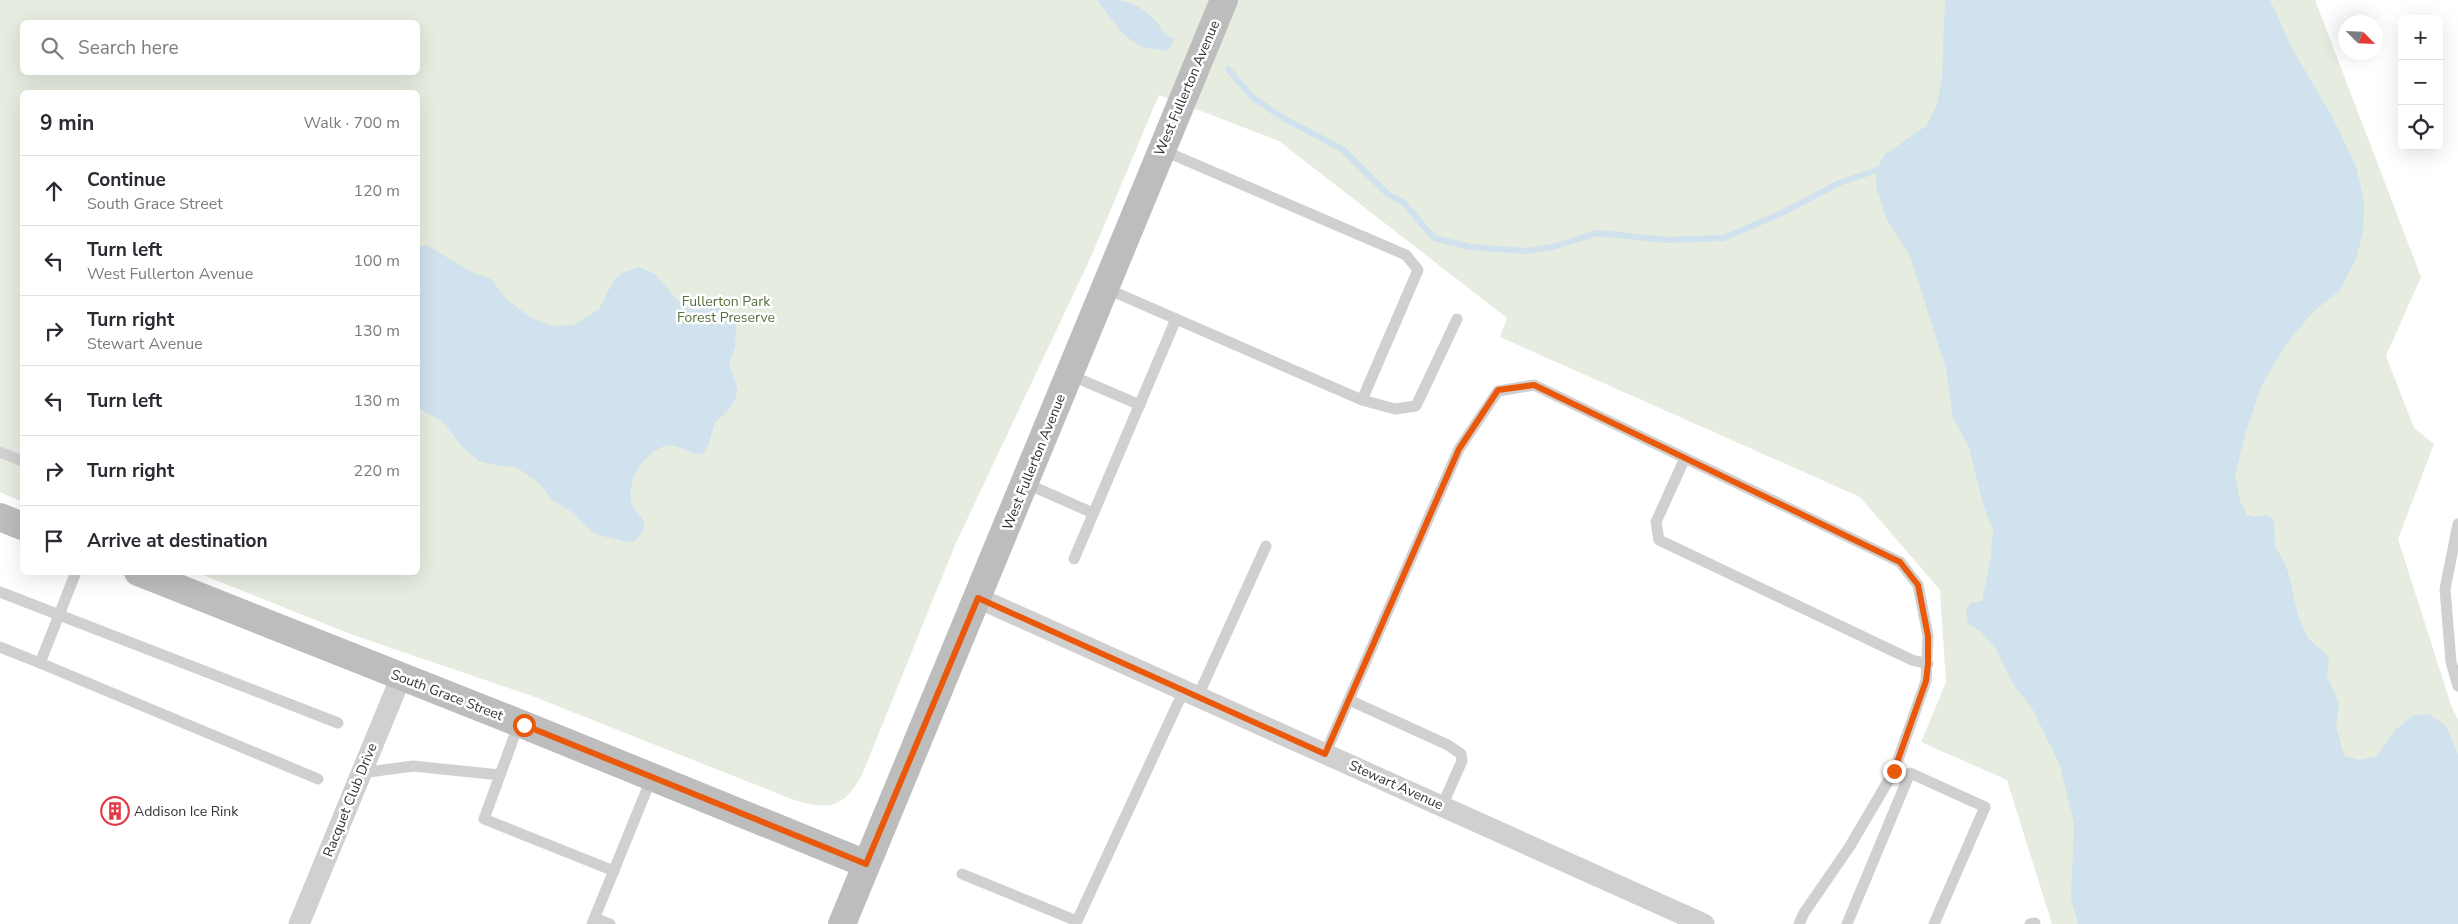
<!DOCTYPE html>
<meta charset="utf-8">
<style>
:root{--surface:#fff;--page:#f7f7f7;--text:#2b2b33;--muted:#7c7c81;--line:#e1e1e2}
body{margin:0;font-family:"Nunito Sans",sans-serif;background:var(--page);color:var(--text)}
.controls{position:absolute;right:15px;top:15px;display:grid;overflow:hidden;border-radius:8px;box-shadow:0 5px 20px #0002}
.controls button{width:45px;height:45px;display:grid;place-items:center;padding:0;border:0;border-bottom:1px solid var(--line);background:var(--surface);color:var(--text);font:25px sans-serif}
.compass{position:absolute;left:2338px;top:15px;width:45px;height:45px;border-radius:50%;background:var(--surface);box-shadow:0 5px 20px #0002;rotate:114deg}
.stop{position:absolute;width:15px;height:15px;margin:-11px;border:4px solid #ea580c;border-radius:50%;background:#fff}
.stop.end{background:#ea580c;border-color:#fff;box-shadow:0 1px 5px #0008}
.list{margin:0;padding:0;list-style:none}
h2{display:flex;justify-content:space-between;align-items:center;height:65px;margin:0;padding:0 20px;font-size:21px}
h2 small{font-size:16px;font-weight:400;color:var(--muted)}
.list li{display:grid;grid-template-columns:32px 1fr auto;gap:15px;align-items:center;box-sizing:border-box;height:70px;padding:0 20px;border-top:1px solid var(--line)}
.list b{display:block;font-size:19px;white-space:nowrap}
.list p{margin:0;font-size:16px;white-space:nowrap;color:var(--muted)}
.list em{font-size:16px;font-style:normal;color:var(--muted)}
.icon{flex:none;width:28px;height:28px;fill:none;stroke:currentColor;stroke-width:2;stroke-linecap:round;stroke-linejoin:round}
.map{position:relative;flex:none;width:2458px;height:924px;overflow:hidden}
.search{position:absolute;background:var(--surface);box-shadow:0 5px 20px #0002;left:20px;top:20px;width:400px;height:55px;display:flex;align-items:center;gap:12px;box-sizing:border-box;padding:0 18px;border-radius:8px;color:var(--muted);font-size:19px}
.panel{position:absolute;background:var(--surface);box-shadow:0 5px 20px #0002;left:20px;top:90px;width:400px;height:485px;border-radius:8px}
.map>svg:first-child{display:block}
.green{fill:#e6ecdf;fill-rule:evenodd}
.water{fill:#cfe2ee}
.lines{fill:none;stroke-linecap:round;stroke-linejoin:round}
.stream{stroke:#cfe2ee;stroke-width:6}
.lane{stroke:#d0d0d0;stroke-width:11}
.street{stroke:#d0d0d0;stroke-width:21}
.secondary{stroke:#bdbdbd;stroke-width:28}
.route{stroke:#ea580c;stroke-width:6}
.labels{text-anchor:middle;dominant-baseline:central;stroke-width:5;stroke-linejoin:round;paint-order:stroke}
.street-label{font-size:14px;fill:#333;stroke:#fff}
.park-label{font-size:14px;fill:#56703f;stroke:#fff}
.poi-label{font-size:14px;fill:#333;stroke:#fff;text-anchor:start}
</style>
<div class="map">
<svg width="2458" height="924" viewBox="0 0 2458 924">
<rect width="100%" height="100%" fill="#fff"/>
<path class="green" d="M 0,0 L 2315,0 L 2421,277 L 2386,356 L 2414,428 L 2434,444 L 2398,539 L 2451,705 L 2458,720 L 2458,924 L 2052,924 L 2007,780 L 1921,742 L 1946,682 L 1940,590 L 1860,497 L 1500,337 L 1507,318 L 1279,141 L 1159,95 L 1090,259 L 955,545 L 862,775 C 843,809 829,810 794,800 L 532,696 L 353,635 L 198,573 L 418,572 L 418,92 L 22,92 L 22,502 L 0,492 ZM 22,22 L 418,22 L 418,72 L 22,72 Z"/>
<g class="water">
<path d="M 1097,0 C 1125,0 1134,0 1155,20 C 1164,29 1160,33 1174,39 L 1168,51 L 1141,47 L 1124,35 Z"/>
<path d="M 1945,0 L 2270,0 L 2293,50 L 2332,116 L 2357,169 L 2364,202 L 2363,231 L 2356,259 L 2339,291 L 2313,312 L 2286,344 L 2261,387 L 2245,434 L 2235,476 L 2240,501 L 2247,515 L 2255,517 L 2266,515 L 2274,520 L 2275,548 C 2295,571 2291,604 2304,631 C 2310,644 2321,647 2329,658 L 2327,675 L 2339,704 L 2336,726 L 2344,756 L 2360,760 L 2377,756 L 2394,731 L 2414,715 L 2429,714 L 2446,726 L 2458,754 L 2458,924 L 2078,924 L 2071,899 L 2074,823 L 2060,765 L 2033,710 L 2013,684 L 1996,649 L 1982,633 L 1968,623 L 1966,610 L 1971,603 L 1982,601 L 1991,556 L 1993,530 L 1984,507 L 1969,448 L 1953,417 L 1946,369 L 1910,256 L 1887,220 L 1876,187 L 1877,170 L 1884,155 L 1926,126 L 1937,105 L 1942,79 Z"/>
<path d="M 418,245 L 428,246 L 471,272 L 491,279 L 506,299 L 531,318 L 552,326 L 574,325 L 599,309 L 614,280 L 624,272 L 639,267 L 655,274 L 681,304 L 695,310 L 715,307 L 731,312 L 736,326 L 735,347 L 729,363 L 738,390 L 734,402 L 726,413 L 715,422 L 708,446 L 702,454 C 690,456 678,442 665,446 C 643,453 625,482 632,505 C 634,512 644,516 644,524 C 644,531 639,536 635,541 L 626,542 L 595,534 L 569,510 L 552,500 L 539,483 L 516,467 L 499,466 L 479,461 L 464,449 L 442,421 L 418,408 Z"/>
</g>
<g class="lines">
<path class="stream" d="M 1228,69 L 1252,97 L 1285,119 L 1342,149 L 1389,195 L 1403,202 L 1434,238 L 1470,247 L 1526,251 L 1553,247 L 1597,233 L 1668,240 L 1723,238 L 1780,214 L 1839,183 L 1877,170"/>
<g class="lane">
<path d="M 1162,150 L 1406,255 L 1418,270 L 1362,400"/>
<path d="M 1105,288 L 1362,400 L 1395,409 L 1416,406 L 1457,319"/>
<path d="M 1070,375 L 1140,405"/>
<path d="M 0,452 L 22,461"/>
<path d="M 1685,458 L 1656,522 L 1659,540 L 1912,660 L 1928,664"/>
<path d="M 1025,483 L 1093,513"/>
<path d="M 2458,524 L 2445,589 L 2451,662 L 2458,686"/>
<path d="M 1074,559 L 1176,319"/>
<path d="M 76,572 L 40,663 L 318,779"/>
<path d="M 0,592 L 338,723"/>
<path d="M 0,647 L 40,663"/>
<path d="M 1198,696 L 1266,546"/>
<path d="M 1349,700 L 1448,745 L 1461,754 L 1462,761 L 1442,806"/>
<path d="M 519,723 L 484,819 L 614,871"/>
<path d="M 1325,754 L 1459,449 L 1498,391 L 1534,385 L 1900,562 L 1918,585 L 1928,636 L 1926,681 L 1894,771 L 1850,846 L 1804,913 L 1799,924"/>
<path d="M 361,773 L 413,766 L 500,775"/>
<path d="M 962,874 L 1077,921 L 1184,690"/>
<path d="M 595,918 L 610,924"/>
<path d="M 592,924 L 652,777"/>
<path d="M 1847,924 L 1910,773 L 1985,807 L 1934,924"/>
<path d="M 2030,924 L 2035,923"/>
</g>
<g class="street">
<path d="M 978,598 L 1704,924"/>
<path d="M 299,924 L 401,677"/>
</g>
<g class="secondary">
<path d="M 0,517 L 22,526"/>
<path d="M 138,572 L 524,725 L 866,864"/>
<path d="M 842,924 L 1224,0"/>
</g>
</g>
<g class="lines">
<path class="route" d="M 524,725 L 866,864 L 978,598 L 1325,754 L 1459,449 L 1498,390 L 1534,385 L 1900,562 L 1918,585 L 1928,636 L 1928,664 L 1926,681 L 1894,771"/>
</g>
<defs>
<symbol id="building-ring" viewBox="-11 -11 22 22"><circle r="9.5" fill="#fff" stroke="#e63946" stroke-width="1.5"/><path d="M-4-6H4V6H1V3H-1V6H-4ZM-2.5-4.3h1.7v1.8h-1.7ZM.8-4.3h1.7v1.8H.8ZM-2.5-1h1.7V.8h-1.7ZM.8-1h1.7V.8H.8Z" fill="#e63946"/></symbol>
</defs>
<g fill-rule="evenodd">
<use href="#building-ring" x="99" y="795" width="32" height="32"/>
</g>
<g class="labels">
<g class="street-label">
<text transform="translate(1187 88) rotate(-67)">West Fullerton Avenue</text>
<text transform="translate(1034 462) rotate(-68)">West Fullerton Avenue</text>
<text transform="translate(447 695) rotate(21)">South Grace Street</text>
<text transform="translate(1396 785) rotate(24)">Stewart Avenue</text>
<text transform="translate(350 800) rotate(-68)">Racquet Club Drive</text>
</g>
<g class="park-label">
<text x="726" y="301">Fullerton Park<tspan x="726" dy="16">Forest Preserve</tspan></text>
</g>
<g class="poi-label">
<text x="134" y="811">Addison Ice Rink</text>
</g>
</g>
</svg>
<div class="controls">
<button>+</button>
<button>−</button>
<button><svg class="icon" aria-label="locate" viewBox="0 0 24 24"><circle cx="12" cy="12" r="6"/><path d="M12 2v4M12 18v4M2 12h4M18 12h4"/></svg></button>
</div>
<svg class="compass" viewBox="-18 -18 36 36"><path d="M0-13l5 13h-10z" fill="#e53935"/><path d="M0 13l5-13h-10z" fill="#7c7c81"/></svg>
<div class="stop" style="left:524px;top:725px"></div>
<div class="stop end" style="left:1894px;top:771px"></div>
<div class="search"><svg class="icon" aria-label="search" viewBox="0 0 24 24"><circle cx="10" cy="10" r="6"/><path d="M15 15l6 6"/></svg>Search here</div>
<section class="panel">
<h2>9 min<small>Walk · 700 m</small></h2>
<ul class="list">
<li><svg class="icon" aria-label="ahead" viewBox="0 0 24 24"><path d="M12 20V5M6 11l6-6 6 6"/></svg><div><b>Continue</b><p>South Grace Street</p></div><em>120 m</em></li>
<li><svg class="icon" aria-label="left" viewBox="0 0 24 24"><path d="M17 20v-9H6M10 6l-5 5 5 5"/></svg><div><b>Turn left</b><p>West Fullerton Avenue</p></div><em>100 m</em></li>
<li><svg class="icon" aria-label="right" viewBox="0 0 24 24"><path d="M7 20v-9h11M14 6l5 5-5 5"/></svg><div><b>Turn right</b><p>Stewart Avenue</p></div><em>130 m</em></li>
<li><svg class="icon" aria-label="left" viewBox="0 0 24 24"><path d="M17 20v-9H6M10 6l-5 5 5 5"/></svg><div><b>Turn left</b></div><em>130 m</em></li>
<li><svg class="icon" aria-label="right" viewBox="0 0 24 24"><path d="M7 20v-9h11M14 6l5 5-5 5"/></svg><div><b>Turn right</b></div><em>220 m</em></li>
<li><svg class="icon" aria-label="arrive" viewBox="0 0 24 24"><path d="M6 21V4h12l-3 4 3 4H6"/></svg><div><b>Arrive at destination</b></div></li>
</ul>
</section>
</div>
